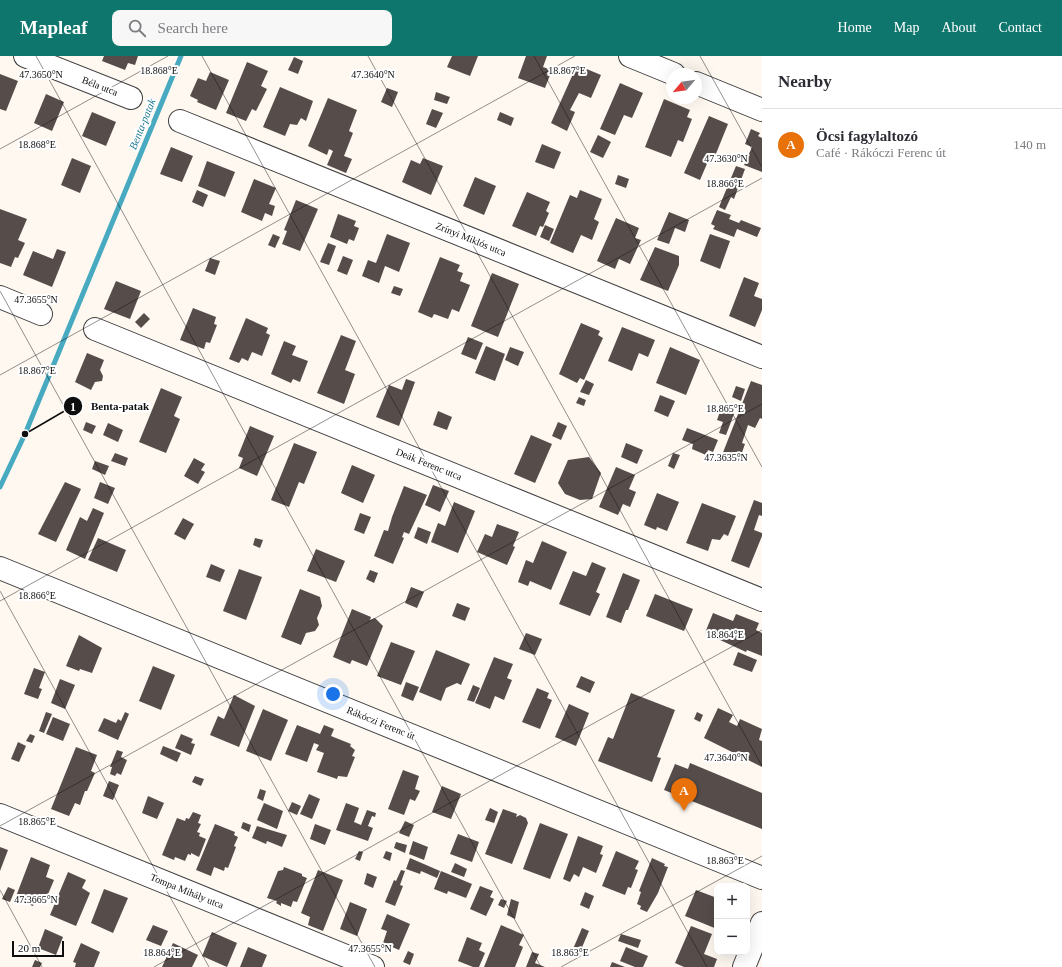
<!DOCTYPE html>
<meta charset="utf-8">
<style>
:root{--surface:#fff;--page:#f7f7f7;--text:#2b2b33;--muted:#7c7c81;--line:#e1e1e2;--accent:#0f766e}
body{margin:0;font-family:Georgia,serif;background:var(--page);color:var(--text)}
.controls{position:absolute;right:12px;bottom:12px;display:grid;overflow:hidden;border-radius:8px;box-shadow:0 4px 16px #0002}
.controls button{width:36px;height:36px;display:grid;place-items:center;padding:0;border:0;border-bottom:1px solid var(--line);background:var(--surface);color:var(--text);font:20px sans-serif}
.compass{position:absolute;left:666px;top:12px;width:36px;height:36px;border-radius:50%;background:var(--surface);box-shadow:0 4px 16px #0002;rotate:241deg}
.scale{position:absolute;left:12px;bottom:10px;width:52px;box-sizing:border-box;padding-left:4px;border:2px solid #0e0e0e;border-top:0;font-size:11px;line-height:14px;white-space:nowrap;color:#0e0e0e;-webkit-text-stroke:3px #fff;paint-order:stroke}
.you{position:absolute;left:333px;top:638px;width:14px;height:14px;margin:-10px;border:3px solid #fff;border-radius:50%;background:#1a73e8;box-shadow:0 0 0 6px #1a73e833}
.badge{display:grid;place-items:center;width:26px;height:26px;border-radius:50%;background:var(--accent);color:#fff;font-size:13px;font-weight:700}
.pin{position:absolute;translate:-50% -33px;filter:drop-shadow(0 1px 2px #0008)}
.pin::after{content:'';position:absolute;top:21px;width:14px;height:12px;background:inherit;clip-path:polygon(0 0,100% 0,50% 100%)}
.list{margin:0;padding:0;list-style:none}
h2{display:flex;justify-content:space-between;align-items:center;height:52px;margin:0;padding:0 16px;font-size:17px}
h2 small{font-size:13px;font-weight:400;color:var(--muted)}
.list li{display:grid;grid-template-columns:26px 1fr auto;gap:12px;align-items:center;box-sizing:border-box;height:72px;padding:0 16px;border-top:1px solid var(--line)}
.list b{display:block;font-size:15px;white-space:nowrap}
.list p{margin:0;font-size:13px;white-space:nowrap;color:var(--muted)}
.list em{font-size:13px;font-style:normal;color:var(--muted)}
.icon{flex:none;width:22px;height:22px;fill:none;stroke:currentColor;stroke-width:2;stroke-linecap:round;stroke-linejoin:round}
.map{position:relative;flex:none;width:762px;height:911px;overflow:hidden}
header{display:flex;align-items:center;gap:24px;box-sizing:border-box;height:56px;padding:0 20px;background:var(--accent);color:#fff}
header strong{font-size:19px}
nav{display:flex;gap:22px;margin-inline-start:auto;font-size:14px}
.search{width:280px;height:36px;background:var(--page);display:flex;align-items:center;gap:10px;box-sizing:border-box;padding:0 14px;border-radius:8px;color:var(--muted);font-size:15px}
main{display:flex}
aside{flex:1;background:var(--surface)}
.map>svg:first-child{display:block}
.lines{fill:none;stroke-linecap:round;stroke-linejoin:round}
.stream{stroke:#47aac1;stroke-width:5}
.building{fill:#564d4b}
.minor-casing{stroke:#414141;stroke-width:24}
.minor{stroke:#fff;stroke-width:22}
.ticks{fill:none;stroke:#0e0e0e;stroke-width:1;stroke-opacity:0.45}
.labels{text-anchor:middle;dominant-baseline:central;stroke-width:4;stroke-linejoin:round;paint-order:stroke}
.street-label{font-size:10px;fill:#0e0e0e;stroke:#fff}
.water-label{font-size:11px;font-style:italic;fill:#237b95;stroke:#fff}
.ticks-label{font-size:10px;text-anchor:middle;fill:#0e0e0e;stroke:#fff;stroke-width:4;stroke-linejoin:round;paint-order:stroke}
.leader{fill:none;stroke:#0e0e0e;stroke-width:1.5}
.callout-dot{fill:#0e0e0e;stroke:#fff;stroke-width:1.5}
.mark-label{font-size:12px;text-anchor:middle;font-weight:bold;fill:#fff}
.callout-label{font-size:11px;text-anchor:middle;font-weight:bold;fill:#0e0e0e;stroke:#fff;stroke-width:4;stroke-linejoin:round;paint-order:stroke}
</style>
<header>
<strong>Mapleaf</strong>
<div class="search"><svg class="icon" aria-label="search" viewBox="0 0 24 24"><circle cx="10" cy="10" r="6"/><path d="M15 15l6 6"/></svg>Search here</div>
<nav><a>Home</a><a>Map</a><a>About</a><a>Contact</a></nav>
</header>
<main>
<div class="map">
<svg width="762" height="911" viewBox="0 0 762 911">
<rect width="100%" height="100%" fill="#fef8f1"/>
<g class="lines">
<path class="stream" d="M 0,431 L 25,378 L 181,0"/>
</g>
<g class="building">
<path d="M 104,0 L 138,0 L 135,9 L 128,7 L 125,14 L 102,5 Z"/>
<path d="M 452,0 L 478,0 L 470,20 L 447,11 Z"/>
<path d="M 526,0 L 547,0 L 543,11 L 552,14 L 545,32 L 518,22 Z"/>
<path d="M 294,1 L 303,5 L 298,18 L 288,14 Z"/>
<path d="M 247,6 L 268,15 L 261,30 L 267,33 L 256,55 L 252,53 L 246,65 L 226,57 Z"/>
<path d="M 577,9 L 601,19 L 591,42 L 579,37 L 570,54 L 575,56 L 567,75 L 551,67 Z"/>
<path d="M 210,16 L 229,24 L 216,54 L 197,46 L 198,44 L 190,40 L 198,22 L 206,25 Z"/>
<path d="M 0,18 L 18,25 L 6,55 L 0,53 Z"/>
<path d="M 620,27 L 643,37 L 632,62 L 624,59 L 615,79 L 600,73 Z"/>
<path d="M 280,31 L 313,45 L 306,65 L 301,62 L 297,69 L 290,68 L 285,80 L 263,71 Z"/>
<path d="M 387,32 L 398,36 L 392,51 L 381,46 Z"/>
<path d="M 436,36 L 450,41 L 447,48 L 434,44 Z"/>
<path d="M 46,38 L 64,46 L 52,75 L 34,67 Z"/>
<path d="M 328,42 L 357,54 L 349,75 L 353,77 L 344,100 L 352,103 L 346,117 L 327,109 L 333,95 L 329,93 L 327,99 L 308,90 Z"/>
<path d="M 664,43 L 690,54 L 687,61 L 692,63 L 683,86 L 678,84 L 671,101 L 645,91 Z"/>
<path d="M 432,53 L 443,57 L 436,72 L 426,68 Z"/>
<path d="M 92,56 L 116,66 L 106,90 L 82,80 Z"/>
<path d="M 500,56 L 514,62 L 511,70 L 497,64 Z"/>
<path d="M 709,60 L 728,68 L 713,105 L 709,103 L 700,124 L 684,117 Z"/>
<path d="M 751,73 L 760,77 L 758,80 L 762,82 L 762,116 L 744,109 L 752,91 L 745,88 Z"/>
<path d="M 598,79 L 611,86 L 603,102 L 590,96 Z"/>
<path d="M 542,88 L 561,96 L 554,113 L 535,106 Z"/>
<path d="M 171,91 L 193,100 L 182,126 L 160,118 Z"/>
<path d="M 72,102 L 91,110 L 80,137 L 61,129 Z"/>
<path d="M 423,102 L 443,110 L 431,139 L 402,126 L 411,104 L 420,108 Z"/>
<path d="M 207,105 L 235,116 L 225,141 L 198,130 Z"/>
<path d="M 736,110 L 745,113 L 734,143 L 731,141 L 725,154 L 719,151 Z"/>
<path d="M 618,119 L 629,123 L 626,132 L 615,128 Z"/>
<path d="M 475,121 L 496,130 L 484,159 L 463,150 Z"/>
<path d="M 254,123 L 276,132 L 269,148 L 275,150 L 272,160 L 265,157 L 262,165 L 241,156 Z"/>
<path d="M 197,134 L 208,139 L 203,151 L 192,146 Z"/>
<path d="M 580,134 L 602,143 L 594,163 L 599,166 L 592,184 L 581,179 L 573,197 L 550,187 L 570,139 L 577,142 Z"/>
<path d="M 527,136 L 550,146 L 546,155 L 549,157 L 543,171 L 540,170 L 536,180 L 512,170 Z"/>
<path d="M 296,144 L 318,153 L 300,195 L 282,188 L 287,175 L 284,174 Z"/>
<path d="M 0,153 L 27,163 L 18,184 L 25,187 L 18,202 L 15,201 L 11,211 L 0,207 Z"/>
<path d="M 717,154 L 731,159 L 729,163 L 739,167 L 741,164 L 761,172 L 757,181 L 737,173 L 734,181 L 713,173 L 715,170 L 711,168 Z"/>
<path d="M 669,156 L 689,164 L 685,176 L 675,172 L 669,188 L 657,184 Z"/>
<path d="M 338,158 L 356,165 L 354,170 L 359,172 L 354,185 L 349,183 L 347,188 L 330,181 Z"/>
<path d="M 616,162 L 639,172 L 635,182 L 641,184 L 630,208 L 619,203 L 615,213 L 597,205 Z"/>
<path d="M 545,169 L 554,173 L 549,185 L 540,181 Z"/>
<path d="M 273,178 L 280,181 L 275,192 L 268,189 Z"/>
<path d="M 387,178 L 410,187 L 399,216 L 385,210 L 379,227 L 362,220 L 368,204 L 376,207 Z"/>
<path d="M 710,178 L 730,185 L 720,213 L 700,205 Z"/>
<path d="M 328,187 L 336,190 L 329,209 L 320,206 Z"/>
<path d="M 655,191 L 679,200 L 679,209 L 668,235 L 640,224 Z"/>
<path d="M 57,193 L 66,196 L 52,231 L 23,219 L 33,195 L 53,203 Z"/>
<path d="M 343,200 L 353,204 L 347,219 L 337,215 Z"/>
<path d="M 440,201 L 460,209 L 457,215 L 463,217 L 460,225 L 470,229 L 459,256 L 452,253 L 448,263 L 434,258 L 432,262 L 418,256 Z"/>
<path d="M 210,202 L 220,205 L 215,219 L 205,215 Z"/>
<path d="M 492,217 L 519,228 L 498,281 L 471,270 Z"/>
<path d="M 744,221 L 759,227 L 754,240 L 762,243 L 762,254 L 755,271 L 729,260 Z"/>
<path d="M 116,225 L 141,235 L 130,263 L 104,253 Z"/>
<path d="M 394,230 L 403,233 L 400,240 L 391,237 Z"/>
<path d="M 193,252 L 216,261 L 214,268 L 217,269 L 210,287 L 206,286 L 204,293 L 180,284 Z"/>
<path d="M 144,257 L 150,263 L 141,272 L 135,266 Z"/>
<path d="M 246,262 L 268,272 L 266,277 L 270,279 L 262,300 L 252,296 L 248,305 L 242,302 L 239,307 L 229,303 Z"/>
<path d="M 581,267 L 600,275 L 598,279 L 603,282 L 584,324 L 580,322 L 577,327 L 559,318 Z"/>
<path d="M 622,271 L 655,284 L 648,301 L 639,297 L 632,315 L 608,305 Z"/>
<path d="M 341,279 L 356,285 L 345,314 L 355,318 L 344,348 L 317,337 Z"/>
<path d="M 468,281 L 483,287 L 476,304 L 461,298 Z"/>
<path d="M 284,285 L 296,290 L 292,299 L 308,305 L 300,326 L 293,323 L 291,327 L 271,318 Z"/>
<path d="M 486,290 L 505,298 L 495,325 L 475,317 Z"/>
<path d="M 510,291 L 524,296 L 518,310 L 505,304 Z"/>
<path d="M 670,291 L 700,304 L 686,339 L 656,327 Z"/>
<path d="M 87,297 L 104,304 L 100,314 L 103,320 L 102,325 L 95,326 L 91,334 L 75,326 Z"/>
<path d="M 406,323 L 415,326 L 399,370 L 376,361 L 389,329 L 402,334 Z"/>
<path d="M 586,324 L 594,328 L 589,339 L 580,336 Z"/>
<path d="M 751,325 L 762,329 L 762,363 L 760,362 L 755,372 L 748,369 L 742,387 L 745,388 L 739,405 L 722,399 Z"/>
<path d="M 736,330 L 745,333 L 741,345 L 732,341 Z"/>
<path d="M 161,332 L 182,341 L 174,360 L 180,363 L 166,397 L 139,386 Z"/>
<path d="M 660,339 L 675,345 L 668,361 L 654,355 Z"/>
<path d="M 579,341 L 586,344 L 584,350 L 576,347 Z"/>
<path d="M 721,353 L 734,358 L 726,379 L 719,377 L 723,366 L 717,364 Z"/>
<path d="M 438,355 L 452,361 L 447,374 L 433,369 Z"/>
<path d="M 86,366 L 96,370 L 92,378 L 83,374 Z"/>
<path d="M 558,366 L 567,370 L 561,384 L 552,380 Z"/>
<path d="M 108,367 L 123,374 L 118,386 L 103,379 Z"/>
<path d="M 250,370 L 274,380 L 257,420 L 239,412 L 243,402 L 238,400 Z"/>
<path d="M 687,372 L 718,384 L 713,396 L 708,394 L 706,399 L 692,393 L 693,388 L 682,384 Z"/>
<path d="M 531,379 L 552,388 L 535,427 L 514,418 Z"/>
<path d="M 294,387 L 317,396 L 304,428 L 299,426 L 289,451 L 271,444 Z"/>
<path d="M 626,387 L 643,394 L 637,408 L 621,401 Z"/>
<path d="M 115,397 L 128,402 L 125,410 L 111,405 Z"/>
<path d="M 673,397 L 680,399 L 674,413 L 668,410 Z"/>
<path d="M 589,401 L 601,417 L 592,443 L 580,444 L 565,438 L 558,427 L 568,404 Z"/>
<path d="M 194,402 L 205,408 L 201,414 L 205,416 L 198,428 L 184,420 Z"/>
<path d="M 95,405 L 109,410 L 105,419 L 92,413 Z"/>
<path d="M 352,409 L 375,419 L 363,447 L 341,437 Z"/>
<path d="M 616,411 L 635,419 L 629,433 L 636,436 L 630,451 L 623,448 L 618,459 L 599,451 Z"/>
<path d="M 65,426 L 81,433 L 56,486 L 38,478 Z"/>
<path d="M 100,426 L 115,432 L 108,448 L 94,442 Z"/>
<path d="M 433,429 L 449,435 L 440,456 L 425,449 Z"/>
<path d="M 404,430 L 427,439 L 409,478 L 404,476 L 402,481 L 404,482 L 393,508 L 374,500 L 384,474 L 388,475 L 392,461 Z"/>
<path d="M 657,437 L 679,446 L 667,475 L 657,471 L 656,474 L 644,469 Z"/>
<path d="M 754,444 L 762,447 L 762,460 L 759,459 L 754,474 L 762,477 L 762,480 L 749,512 L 731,505 Z"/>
<path d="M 454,446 L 475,455 L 458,497 L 431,486 L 438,467 L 445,470 Z"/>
<path d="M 702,447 L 736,460 L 728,480 L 724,478 L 720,484 L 712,483 L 708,495 L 686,487 Z"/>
<path d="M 93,452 L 104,457 L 85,503 L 66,494 L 80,461 L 87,465 Z"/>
<path d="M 360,457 L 371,461 L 364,478 L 354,474 Z"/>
<path d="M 183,462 L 194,468 L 185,484 L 174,478 Z"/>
<path d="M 497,468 L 519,476 L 513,490 L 515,491 L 507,509 L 477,496 L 485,478 L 492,481 Z"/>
<path d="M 418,471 L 431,476 L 427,488 L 414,482 Z"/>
<path d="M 98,482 L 126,494 L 117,516 L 88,504 Z"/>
<path d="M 255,482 L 263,484 L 260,492 L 253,489 Z"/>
<path d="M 542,485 L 567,496 L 551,534 L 530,525 L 528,530 L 518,526 L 526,504 L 533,507 Z"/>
<path d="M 316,493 L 345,505 L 336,526 L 307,515 Z"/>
<path d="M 592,506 L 606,512 L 596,536 L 600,538 L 590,560 L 559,548 L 573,515 L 586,520 Z"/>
<path d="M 211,508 L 225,514 L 220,526 L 206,521 Z"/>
<path d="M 239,513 L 262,521 L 246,564 L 223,555 Z"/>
<path d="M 370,514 L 378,517 L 374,527 L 366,523 Z"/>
<path d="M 623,517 L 640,524 L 628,554 L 626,554 L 621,567 L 606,561 Z"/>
<path d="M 411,531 L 424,536 L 417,552 L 405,547 Z"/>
<path d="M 300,533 L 320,541 L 322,550 L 317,562 L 319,569 L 315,575 L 306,577 L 301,589 L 281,581 Z"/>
<path d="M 655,538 L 693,553 L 684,575 L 646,560 Z"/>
<path d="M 457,547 L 470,552 L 465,565 L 452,560 Z"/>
<path d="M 352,553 L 371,561 L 370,564 L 375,562 L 383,570 L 367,610 L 352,604 L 350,608 L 333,601 Z"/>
<path d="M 713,557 L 733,565 L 736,558 L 759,567 L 756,574 L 762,577 L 762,600 L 747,594 L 746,596 L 705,577 Z"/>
<path d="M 526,577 L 542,583 L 535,599 L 519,593 Z"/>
<path d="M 79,579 L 102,592 L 92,617 L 80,613 L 79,615 L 66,610 Z"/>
<path d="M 391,586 L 415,595 L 401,629 L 377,620 Z"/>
<path d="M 436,594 L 470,608 L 461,629 L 457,627 L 446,632 L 441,645 L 419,636 Z"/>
<path d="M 738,596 L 757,604 L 752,616 L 733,609 Z"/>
<path d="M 494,601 L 513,608 L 507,622 L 512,624 L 504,644 L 495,640 L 490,653 L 475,647 Z"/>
<path d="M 153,610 L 175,619 L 161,654 L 139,645 Z"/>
<path d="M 34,612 L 45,616 L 39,632 L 42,633 L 38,643 L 24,638 Z"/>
<path d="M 581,620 L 595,626 L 590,637 L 576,631 Z"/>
<path d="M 60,623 L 75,629 L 65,653 L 51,647 Z"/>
<path d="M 406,626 L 419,631 L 413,645 L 401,640 Z"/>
<path d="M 473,629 L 480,632 L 474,646 L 467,644 Z"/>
<path d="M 537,632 L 549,637 L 547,642 L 552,644 L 540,673 L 522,666 Z"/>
<path d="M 631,637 L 675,654 L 657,701 L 661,702 L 652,726 L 598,705 L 608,681 L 613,683 Z"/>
<path d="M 234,639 L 255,650 L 239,691 L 210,679 L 218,660 L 224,663 Z"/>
<path d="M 569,648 L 589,657 L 576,690 L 555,681 Z"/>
<path d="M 718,652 L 733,659 L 729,666 L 737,670 L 740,663 L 762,673 L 759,684 L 762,685 L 762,711 L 704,682 Z"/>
<path d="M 263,653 L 288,664 L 271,705 L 246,695 Z"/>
<path d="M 46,656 L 52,658 L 44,677 L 39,675 Z"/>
<path d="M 125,656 L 129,658 L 118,684 L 98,675 L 104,662 L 116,667 L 118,663 L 121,665 Z"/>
<path d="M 697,656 L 703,659 L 700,666 L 694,663 Z"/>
<path d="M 53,661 L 70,668 L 63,685 L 46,678 Z"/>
<path d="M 297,669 L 320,678 L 324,669 L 334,673 L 331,680 L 351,688 L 350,690 L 355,694 L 352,700 L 355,701 L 347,721 L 338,720 L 337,723 L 317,716 L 324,697 L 316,694 L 319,689 L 314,687 L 307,706 L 285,698 Z"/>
<path d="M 30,678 L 35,680 L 32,687 L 26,685 Z"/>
<path d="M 181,678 L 193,683 L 191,687 L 195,688 L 191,699 L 175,692 Z"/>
<path d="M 18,686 L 26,690 L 19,706 L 11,703 Z"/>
<path d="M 163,690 L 181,697 L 177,706 L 160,698 Z"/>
<path d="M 76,691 L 97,699 L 91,715 L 95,717 L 87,735 L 85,735 L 80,749 L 75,747 L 69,760 L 51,753 Z"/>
<path d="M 117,694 L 123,696 L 121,701 L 127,704 L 121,719 L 117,717 L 115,720 L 110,718 L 112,711 L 110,711 Z"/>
<path d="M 690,707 L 762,737 L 762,773 L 664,734 L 675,708 L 688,713 Z"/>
<path d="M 403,714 L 419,720 L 415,733 L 420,735 L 415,745 L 410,743 L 404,759 L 388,753 Z"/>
<path d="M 195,720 L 204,723 L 201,730 L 192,726 Z"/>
<path d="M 109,725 L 119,729 L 113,744 L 103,740 Z"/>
<path d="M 442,730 L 461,738 L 451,763 L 432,756 Z"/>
<path d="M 260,733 L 266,735 L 263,745 L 257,742 Z"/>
<path d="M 309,738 L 320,743 L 312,763 L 300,758 Z"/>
<path d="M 148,740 L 164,747 L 157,763 L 142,757 Z"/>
<path d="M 292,746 L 301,750 L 297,759 L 288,755 Z"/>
<path d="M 264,747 L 283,755 L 277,773 L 257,764 Z"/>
<path d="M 346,747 L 359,752 L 354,766 L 361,769 L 367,754 L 376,757 L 375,761 L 372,760 L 368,770 L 373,772 L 368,785 L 336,774 Z"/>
<path d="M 490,752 L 498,756 L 494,767 L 485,764 Z"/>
<path d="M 503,753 L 517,758 L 516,761 L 520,759 L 526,762 L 528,767 L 512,808 L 485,798 Z"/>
<path d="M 193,756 L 201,759 L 198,767 L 201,768 L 197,776 L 200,777 L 199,780 L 206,783 L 199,801 L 191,797 L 191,799 L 188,798 L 185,805 L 175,801 L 174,804 L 162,799 L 177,762 L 185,765 L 186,762 L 189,763 Z"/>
<path d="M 405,765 L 414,769 L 409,781 L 399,777 Z"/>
<path d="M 243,766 L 251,769 L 249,776 L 241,772 Z"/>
<path d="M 540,767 L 568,778 L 550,823 L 523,813 Z"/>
<path d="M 215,768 L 235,776 L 234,779 L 238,781 L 234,790 L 236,791 L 228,812 L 225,811 L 224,815 L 214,811 L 211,820 L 196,814 Z"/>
<path d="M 315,768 L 331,774 L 325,789 L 310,783 Z"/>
<path d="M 257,770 L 287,779 L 282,791 L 267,785 L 266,788 L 252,782 Z"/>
<path d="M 458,778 L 479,786 L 472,806 L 450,798 Z"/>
<path d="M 578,780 L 603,790 L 600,798 L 603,799 L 596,817 L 583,811 L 579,821 L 574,818 L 570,826 L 563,823 Z"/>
<path d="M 413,785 L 428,791 L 424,804 L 409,798 Z"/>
<path d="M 396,786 L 407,789 L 405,797 L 394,792 Z"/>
<path d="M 0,791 L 8,794 L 0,815 Z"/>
<path d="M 359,795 L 363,796 L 360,805 L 355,803 Z"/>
<path d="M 386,795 L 392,797 L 390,805 L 383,802 Z"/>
<path d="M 616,795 L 639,805 L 635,813 L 638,814 L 631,832 L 628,831 L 625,839 L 602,830 Z"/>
<path d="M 31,801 L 50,809 L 46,821 L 54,824 L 46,843 L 38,840 L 33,850 L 15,843 Z"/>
<path d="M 410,802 L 440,815 L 437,822 L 421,815 L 420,818 L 406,813 Z"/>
<path d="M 652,802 L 665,808 L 664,810 L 668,811 L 658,837 L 647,856 L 640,853 L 641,850 L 637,848 L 641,836 L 639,835 Z"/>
<path d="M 455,807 L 467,813 L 464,821 L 451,816 Z"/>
<path d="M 284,811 L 302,818 L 302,820 L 307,822 L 297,846 L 293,845 L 291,851 L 281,847 L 281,850 L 276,847 L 277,845 L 267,842 L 278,815 L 283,814 Z"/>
<path d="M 318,814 L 343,824 L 323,875 L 308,869 L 310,861 L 301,857 Z"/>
<path d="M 401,814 L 405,815 L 400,829 L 403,830 L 395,850 L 385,846 L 394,824 L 396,825 Z"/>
<path d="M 441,815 L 472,828 L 466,842 L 448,835 L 447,838 L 434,833 Z"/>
<path d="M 68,816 L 86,824 L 82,832 L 90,837 L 76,870 L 50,859 Z"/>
<path d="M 367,817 L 377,821 L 373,832 L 364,828 Z"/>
<path d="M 480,830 L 493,835 L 490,841 L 494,843 L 486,860 L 470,853 Z"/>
<path d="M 8,831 L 15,834 L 10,846 L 2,843 Z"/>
<path d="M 104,833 L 128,842 L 113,877 L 91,867 Z"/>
<path d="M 696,834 L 717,842 L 717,873 L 685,860 Z"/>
<path d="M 585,836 L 594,840 L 589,853 L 580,849 Z"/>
<path d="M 501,843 L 507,845 L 504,852 L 498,849 Z"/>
<path d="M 511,843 L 519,846 L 515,863 L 507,859 Z"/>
<path d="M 350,846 L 367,853 L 357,880 L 340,873 Z"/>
<path d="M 387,858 L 410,868 L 399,894 L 383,887 L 387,875 L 381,873 Z"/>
<path d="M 153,869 L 168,875 L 161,890 L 146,884 Z"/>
<path d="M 501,869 L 524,879 L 519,889 L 523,891 L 515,911 L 484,911 Z"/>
<path d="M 691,870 L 712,878 L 704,898 L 717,903 L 714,911 L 684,911 L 675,907 Z"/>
<path d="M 582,872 L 589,875 L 580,896 L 573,893 Z"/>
<path d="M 45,873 L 63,881 L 56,899 L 38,892 Z"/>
<path d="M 212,876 L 237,887 L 227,911 L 202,900 Z"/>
<path d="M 621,878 L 641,884 L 638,892 L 618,885 Z"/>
<path d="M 467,881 L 482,887 L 479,894 L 485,897 L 479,911 L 473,911 L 458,905 Z"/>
<path d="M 81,887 L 100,896 L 94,911 L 75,911 L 76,907 L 73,906 Z"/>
<path d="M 173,887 L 198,899 L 192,911 L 162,911 Z"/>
<path d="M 248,891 L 267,899 L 262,911 L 240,911 Z"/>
<path d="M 626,891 L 648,900 L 643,911 L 635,911 L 620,905 Z"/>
<path d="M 408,895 L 414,898 L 410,909 L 403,906 Z"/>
<path d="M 532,896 L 539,898 L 535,907 L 545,911 L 526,911 Z"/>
<path d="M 35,904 L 42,907 L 40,911 L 32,911 Z"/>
<path d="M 612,906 L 625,911 L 610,911 Z"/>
</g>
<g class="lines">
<defs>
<g id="minor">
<path d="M 25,0 L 131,42"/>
<path d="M 630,0 L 674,18"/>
<path d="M 696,27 L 762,54"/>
<path d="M 180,65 L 762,301"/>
<path d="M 0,241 L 41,258"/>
<path d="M 95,273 L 762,544"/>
<path d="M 0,512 L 762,822"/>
<path d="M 0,759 L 373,911"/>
<path d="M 744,911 L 762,867"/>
</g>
</defs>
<use href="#minor" class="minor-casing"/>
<use href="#minor" class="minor"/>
</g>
<path class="ticks" d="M 36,0 L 541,911M 202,0 L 707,911M 368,0 L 762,710M 534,0 L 762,411M 700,0 L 762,111M 0,93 L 168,0M 0,235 L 375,911M 0,319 L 575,0M 0,535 L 209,911M 0,545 L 762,122M 0,770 L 762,348M 0,834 L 42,911M 154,911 L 762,574M 561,911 L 762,800"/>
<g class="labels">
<g class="street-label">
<text transform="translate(100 30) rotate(21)">Béla utca</text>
<text transform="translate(471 183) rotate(22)">Zrínyi Miklós utca</text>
<text transform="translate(429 408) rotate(22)">Deák Ferenc utca</text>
<text transform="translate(381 667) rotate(22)">Rákóczi Ferenc út</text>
<text transform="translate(187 835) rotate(22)">Tompa Mihály utca</text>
</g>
<g class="water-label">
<text transform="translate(142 68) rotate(-68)">Benta-patak</text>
</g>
</g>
<g class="ticks-label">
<text x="159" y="18">18.868°E</text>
<text x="567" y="18">18.867°E</text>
<text x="41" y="22">47.3650°N</text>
<text x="373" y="22">47.3640°N</text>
<text x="37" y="92">18.868°E</text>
<text x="726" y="106">47.3630°N</text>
<text x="725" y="131">18.866°E</text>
<text x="36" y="247">47.3655°N</text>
<text x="37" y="318">18.867°E</text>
<text x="725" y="356">18.865°E</text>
<text x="726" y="405">47.3635°N</text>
<text x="37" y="543">18.866°E</text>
<text x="725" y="582">18.864°E</text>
<text x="726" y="705">47.3640°N</text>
<text x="37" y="769">18.865°E</text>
<text x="725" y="808">18.863°E</text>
<text x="36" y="847">47.3665°N</text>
<text x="370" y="896">47.3655°N</text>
<text x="162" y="900">18.864°E</text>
<text x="570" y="900">18.863°E</text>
</g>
<path class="leader" d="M25 378L73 350"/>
<g class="callout-dot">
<circle cx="25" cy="378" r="4"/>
<circle cx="73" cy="350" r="10"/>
</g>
<g class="mark-label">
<text x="73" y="355">1</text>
</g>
<g class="callout-label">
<text x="120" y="354">Benta-patak</text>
</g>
</svg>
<div class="controls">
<button>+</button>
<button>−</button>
</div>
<svg class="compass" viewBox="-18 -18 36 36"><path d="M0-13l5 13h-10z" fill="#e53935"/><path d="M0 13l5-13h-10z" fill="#7c7c81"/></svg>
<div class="scale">20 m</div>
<div class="you"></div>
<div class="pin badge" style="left:684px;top:755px;background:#e8710a">A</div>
</div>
<aside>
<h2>Nearby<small></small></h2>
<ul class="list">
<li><span class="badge" style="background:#e8710a">A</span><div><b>Öcsi fagylaltozó</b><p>Café · Rákóczi Ferenc út</p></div><em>140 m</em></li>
</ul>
</aside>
</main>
